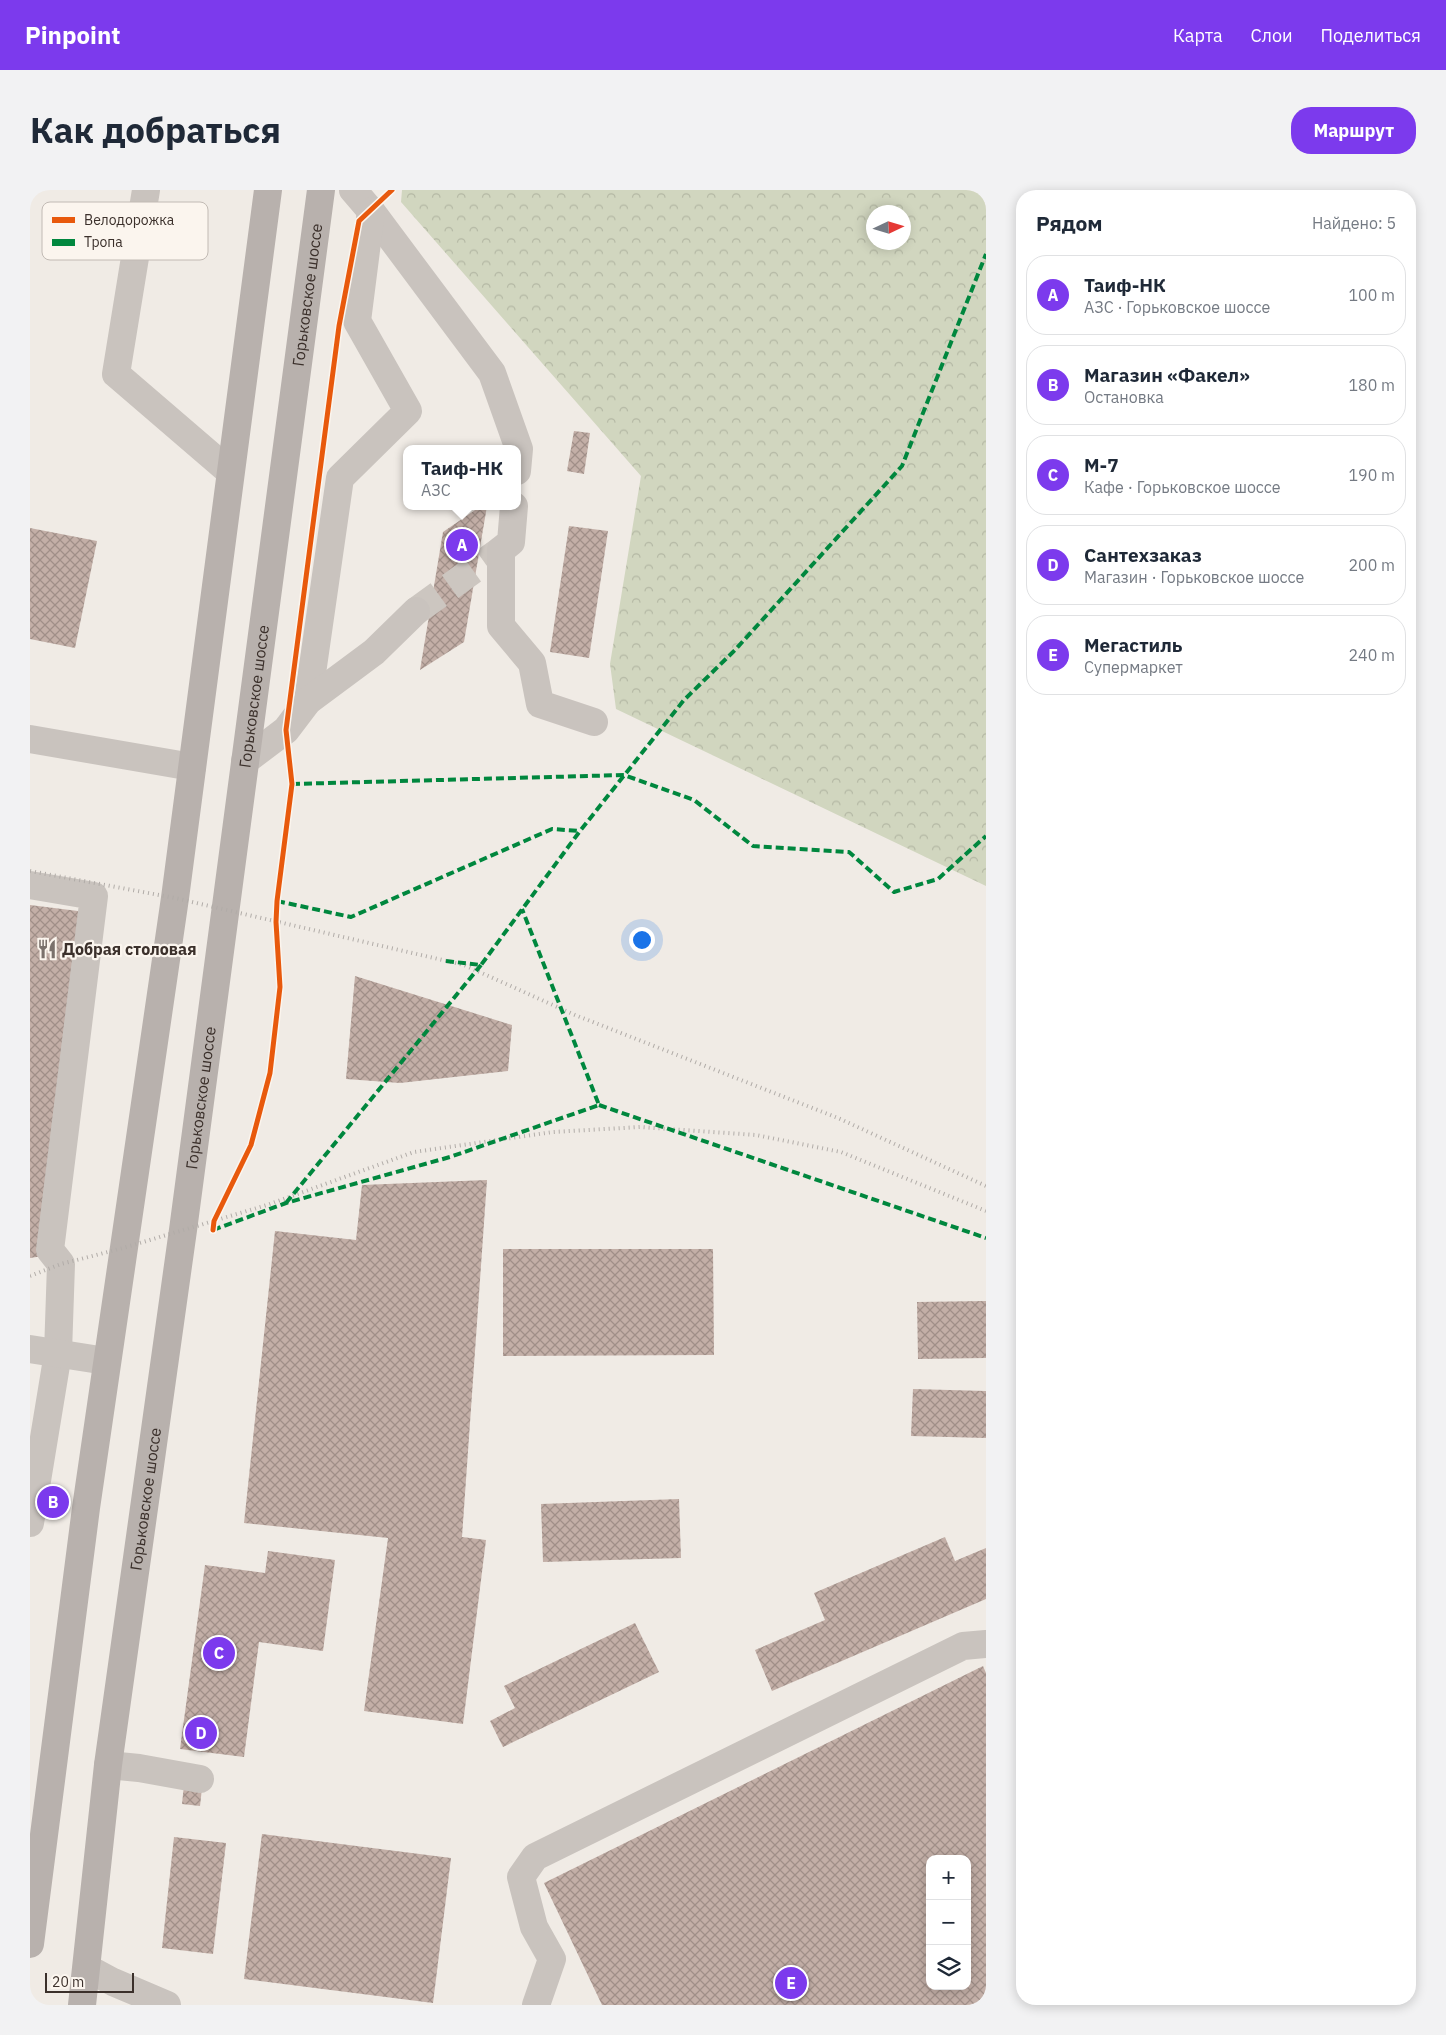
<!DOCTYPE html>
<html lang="ru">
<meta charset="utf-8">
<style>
:root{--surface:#fff;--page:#f2f2f3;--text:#1f2937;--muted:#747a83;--line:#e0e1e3;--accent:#7c3aed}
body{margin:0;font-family:"IBM Plex Sans",sans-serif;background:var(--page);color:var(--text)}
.controls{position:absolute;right:15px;bottom:15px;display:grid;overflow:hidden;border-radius:10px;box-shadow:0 2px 12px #0003}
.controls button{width:45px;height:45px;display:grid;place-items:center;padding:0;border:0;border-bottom:1px solid var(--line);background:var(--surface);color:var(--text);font:25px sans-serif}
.compass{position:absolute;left:836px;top:15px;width:45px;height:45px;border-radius:50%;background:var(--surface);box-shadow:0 2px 12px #0003;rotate:86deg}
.scale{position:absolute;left:15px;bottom:12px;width:89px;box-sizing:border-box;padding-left:5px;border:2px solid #3b302b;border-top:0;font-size:14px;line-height:18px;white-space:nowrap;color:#3b302b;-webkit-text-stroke:4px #fbf5ee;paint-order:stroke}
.you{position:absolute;left:611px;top:749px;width:18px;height:18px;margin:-12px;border:4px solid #fff;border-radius:50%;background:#1a73e8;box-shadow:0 0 0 8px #1a73e833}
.badge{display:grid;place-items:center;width:32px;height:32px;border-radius:50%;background:var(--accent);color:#fff;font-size:16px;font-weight:700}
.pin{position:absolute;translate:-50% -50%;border:2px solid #fff;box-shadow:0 1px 5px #0006}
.popup{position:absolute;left:373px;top:255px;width:118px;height:65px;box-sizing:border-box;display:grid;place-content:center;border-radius:10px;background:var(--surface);filter:drop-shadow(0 1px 4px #0005);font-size:16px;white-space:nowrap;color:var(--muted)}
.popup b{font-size:19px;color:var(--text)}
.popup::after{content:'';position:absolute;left:50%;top:100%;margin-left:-10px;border:10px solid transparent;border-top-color:var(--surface)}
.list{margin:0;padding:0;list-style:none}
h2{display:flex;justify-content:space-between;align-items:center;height:65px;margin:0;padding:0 20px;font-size:21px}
h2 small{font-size:16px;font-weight:400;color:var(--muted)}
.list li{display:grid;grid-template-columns:32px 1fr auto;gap:15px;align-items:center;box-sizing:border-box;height:80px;margin:0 10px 10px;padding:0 10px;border:1px solid var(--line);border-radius:20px}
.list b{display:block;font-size:19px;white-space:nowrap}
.list p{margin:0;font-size:16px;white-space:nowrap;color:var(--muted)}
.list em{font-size:16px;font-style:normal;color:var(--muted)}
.icon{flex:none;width:28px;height:28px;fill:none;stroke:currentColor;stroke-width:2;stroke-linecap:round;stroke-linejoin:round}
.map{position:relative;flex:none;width:956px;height:1815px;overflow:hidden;border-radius:20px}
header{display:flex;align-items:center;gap:30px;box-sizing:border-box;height:70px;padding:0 25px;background:var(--accent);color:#fff}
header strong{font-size:24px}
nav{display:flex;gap:28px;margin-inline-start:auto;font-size:18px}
.intro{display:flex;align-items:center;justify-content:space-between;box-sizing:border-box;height:120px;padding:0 30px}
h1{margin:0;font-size:35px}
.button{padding:12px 22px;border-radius:20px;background:var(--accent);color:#fff;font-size:18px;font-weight:700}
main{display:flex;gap:30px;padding:0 30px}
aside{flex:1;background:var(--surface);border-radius:20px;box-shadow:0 2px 12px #0003}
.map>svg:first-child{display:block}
.forest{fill:url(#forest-crowns);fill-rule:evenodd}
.building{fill:url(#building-cross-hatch);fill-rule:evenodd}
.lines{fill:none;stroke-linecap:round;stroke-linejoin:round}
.minor-tunnel{stroke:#ccc6c0;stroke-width:28;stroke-dasharray:28 14;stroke-linecap:butt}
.minor{stroke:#c9c3be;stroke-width:28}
.major{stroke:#b8b1ad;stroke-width:28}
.rail{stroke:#b1aca8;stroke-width:4;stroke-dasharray:1 4;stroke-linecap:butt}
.quiet{stroke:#00873e;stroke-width:4;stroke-dasharray:8 4;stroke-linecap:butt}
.cycleway-casing{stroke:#fbf5ee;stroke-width:8}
.cycleway{stroke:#e8590c;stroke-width:5}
.labels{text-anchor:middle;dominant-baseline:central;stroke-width:4.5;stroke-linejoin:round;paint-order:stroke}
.street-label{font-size:16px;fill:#3b302b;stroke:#fbf5ee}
.poi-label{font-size:16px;font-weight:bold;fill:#3b302b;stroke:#fbf5ee;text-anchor:start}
.key{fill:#fbf5ee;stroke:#c1bab4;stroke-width:1}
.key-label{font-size:14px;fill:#3b302b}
</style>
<header>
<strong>Pinpoint</strong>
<nav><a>Карта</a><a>Слои</a><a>Поделиться</a></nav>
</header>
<div class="intro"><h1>Как добраться</h1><a class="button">Маршрут</a></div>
<main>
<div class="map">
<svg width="956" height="1815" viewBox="0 0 956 1815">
<defs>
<pattern id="forest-crowns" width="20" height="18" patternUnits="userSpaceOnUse" patternTransform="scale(1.25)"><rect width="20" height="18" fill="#d1d6bf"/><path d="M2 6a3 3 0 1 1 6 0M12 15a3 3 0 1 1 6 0" fill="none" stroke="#b4b8a4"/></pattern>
<pattern id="building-cross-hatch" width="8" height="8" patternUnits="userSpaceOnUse" patternTransform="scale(1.25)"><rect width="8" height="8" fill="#c3afa7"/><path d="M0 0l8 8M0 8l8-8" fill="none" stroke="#a08f88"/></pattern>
</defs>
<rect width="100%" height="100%" fill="#f0ebe5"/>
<path class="forest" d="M 372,0 L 956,0 L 956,696 L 586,519 L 580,474 L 611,286 L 371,12 ZM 844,22 L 874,22 L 874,52 L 844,52 Z"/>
<g class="building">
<path d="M 544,241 L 560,243 L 554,284 L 537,281 Z"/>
<path d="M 451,316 L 457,316 L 434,452 L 390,480 L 413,342 Z"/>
<path d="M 539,336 L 578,341 L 559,468 L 520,462 Z"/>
<path d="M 0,338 L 67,351 L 45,458 L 0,449 Z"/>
<path d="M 0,715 L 56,722 L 13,1066 L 0,1068 Z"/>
<path d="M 325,786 L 482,835 L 478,881 L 370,893 L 316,889 Z"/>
<path d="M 457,990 L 432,1347 L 456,1350 L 433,1534 L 334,1521 L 358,1348 L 214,1333 L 245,1041 L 326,1050 L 332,995 Z"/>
<path d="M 473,1059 L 683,1059 L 684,1165 L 473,1166 Z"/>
<path d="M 956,1111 L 956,1168 L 888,1169 L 887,1112 Z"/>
<path d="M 883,1199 L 956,1201 L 956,1248 L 881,1246 Z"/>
<path d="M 649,1309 L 651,1368 L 513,1372 L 511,1314 Z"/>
<path d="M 915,1347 L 925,1371 L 956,1358 L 956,1409 L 742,1501 L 725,1460 L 795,1430 L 784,1403 Z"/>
<path d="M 238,1361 L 305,1370 L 293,1461 L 229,1452 L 214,1567 L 150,1559 L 175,1375 L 235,1383 Z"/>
<path d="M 605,1433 L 629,1482 L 473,1557 L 460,1531 L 485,1518 L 474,1496 Z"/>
<path d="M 953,1476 L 956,1483 L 956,1815 L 572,1815 L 514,1693 ZM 900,1669 L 937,1669 L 937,1796 L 900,1796 Z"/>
<path d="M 154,1595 L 172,1598 L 170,1616 L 152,1614 Z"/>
<path d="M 232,1644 L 421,1668 L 403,1813 L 214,1789 Z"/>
<path d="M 144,1647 L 196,1653 L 183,1764 L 132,1758 Z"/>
</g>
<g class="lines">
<path class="minor-tunnel" d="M 386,421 L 471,360"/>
<g class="minor">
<path d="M 116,0 L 86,184 L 200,282"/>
<path d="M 323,0 L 341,21 L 462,183 L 489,259 L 487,281"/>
<path d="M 484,316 L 481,352 L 471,360 L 471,436 L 502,473 L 510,514 L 564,532"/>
<path d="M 278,511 L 310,288 L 378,221 L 327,131 L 341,21"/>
<path d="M 0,549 L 162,577"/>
<path d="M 215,571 L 256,540 L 278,511 L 344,462 L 386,421"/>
<path d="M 0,695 L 64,706 L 20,1060 L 31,1074 L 28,1163 L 0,1333"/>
<path d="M 0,1159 L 76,1171"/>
<path d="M 78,1575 L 109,1578 L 170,1589"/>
<path d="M 57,1778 L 83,1792 L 137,1815"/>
<path d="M 506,1815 L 522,1769 L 504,1737 L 491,1687 L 505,1667 L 933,1456 L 956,1454"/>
</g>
<g class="major">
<path d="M 0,1754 L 56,1318 L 145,708 L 238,0"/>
<path id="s1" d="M 52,1815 L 78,1575 L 153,1040 L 291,0"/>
</g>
<g class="rail">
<path d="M 0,681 L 145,708 L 434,775 L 545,825 L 808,928 L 956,996"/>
<path d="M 0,1086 L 31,1074 L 93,1058 L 237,1015 L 384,962 L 523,942 L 610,937 L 726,945 L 811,962 L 956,1021"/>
</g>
<g class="quiet">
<path d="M 262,594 L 594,585 L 664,610 L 723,656 L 819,662 L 864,702 L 908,689 L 956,646"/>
<path d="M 247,711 L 321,727 L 522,639 L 550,641"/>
<path d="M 416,771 L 451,775 L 550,641 L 654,510 L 705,460 L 872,276 L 956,64"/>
<path d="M 569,915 L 956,1048"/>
<path d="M 256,1013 L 451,775"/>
<path d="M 183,1040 L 256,1013 L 420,967 L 569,915 L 492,719"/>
</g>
<defs>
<path id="cycleway" d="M 183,1040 L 184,1031 L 221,955 L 240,883 L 250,797 L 246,732 L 247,711 L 262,594 L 256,540 L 309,136 L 329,31 L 362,0"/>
</defs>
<use href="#cycleway" class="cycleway-casing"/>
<use href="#cycleway" class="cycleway"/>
</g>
<defs>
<symbol id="restaurant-bare" viewBox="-9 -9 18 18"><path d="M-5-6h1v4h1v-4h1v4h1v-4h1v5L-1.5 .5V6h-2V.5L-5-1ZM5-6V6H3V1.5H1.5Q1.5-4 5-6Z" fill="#7a716c" stroke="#fbf5ee" stroke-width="2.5" paint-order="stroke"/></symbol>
</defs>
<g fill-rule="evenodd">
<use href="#restaurant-bare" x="3" y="745" width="28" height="28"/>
</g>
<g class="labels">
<g class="street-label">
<text stroke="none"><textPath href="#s1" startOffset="1725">Горьковское шоссе</textPath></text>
<text stroke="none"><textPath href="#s1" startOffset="1320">Горьковское шоссе</textPath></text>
<text stroke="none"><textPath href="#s1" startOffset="915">Горьковское шоссе</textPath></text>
<text stroke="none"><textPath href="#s1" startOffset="510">Горьковское шоссе</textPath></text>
</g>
<g class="poi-label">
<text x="32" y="759">Добрая столовая</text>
</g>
</g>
<rect x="12" y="12" width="166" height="58" rx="8" class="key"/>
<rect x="22" y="27" width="23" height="6" fill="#e8590c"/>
<rect x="22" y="49" width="23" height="7" fill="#00873e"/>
<g class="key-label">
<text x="54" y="35">Велодорожка</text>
<text x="54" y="57">Тропа</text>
</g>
</svg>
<div class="controls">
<button>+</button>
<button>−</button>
<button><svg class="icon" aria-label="layers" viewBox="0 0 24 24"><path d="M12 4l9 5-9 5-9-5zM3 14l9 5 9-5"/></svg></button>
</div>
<svg class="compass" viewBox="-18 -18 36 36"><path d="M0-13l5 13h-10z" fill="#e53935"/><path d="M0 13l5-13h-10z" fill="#747a83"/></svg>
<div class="scale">20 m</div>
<div class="you"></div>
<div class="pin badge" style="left:432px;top:355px">A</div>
<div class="popup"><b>Таиф-НК</b>АЗС</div>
<div class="pin badge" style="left:23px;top:1312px">B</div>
<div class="pin badge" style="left:189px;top:1463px">C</div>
<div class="pin badge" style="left:171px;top:1543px">D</div>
<div class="pin badge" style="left:761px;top:1793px">E</div>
</div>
<aside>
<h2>Рядом<small>Найдено: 5</small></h2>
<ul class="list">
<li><span class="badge">A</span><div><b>Таиф-НК</b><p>АЗС · Горьковское шоссе</p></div><em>100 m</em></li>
<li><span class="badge">B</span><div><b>Магазин «Факел»</b><p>Остановка</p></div><em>180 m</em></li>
<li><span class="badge">C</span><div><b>М-7</b><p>Кафе · Горьковское шоссе</p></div><em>190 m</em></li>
<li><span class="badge">D</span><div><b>Сантехзаказ</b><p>Магазин · Горьковское шоссе</p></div><em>200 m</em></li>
<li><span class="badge">E</span><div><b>Мегастиль</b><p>Супермаркет</p></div><em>240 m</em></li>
</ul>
</aside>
</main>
